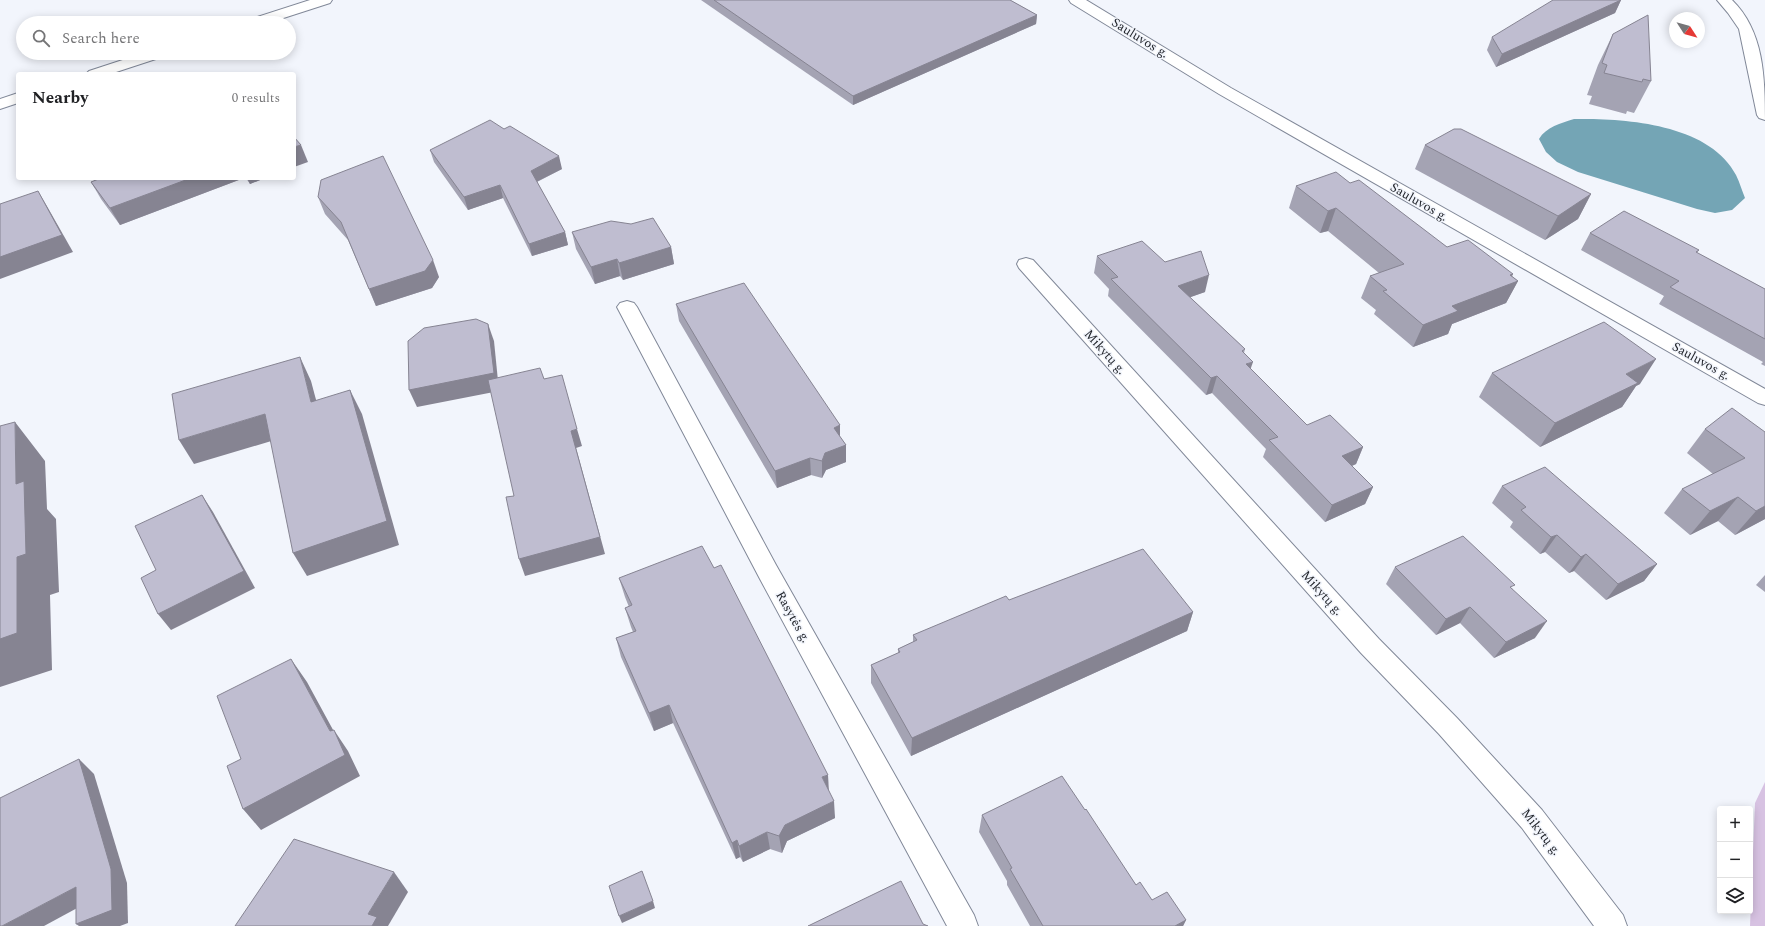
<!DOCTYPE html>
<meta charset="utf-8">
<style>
:root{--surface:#fff;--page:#f6f6f6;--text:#202124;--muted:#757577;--line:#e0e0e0}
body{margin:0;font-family:Spectral,serif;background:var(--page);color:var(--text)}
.controls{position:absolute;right:12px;bottom:12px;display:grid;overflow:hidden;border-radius:4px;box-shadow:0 2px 10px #0003}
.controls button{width:36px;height:36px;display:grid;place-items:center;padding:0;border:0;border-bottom:1px solid var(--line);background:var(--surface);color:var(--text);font:20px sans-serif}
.compass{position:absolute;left:1669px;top:12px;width:36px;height:36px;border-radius:50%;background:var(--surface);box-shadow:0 2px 10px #0003;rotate:126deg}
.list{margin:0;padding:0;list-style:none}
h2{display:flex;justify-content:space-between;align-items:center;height:52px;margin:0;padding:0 16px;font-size:17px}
h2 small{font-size:13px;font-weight:400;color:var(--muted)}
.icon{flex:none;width:22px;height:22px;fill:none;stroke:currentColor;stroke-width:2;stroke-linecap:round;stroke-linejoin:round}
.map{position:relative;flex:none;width:1765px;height:926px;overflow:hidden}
.search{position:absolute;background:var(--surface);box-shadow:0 2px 10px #0003;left:16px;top:16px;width:280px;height:44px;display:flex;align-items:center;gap:10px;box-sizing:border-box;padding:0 14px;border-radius:22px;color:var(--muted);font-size:15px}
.panel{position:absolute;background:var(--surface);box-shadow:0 2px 10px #0003;left:16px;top:72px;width:280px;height:108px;border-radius:4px}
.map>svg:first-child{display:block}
.green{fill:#d7c2e2}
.water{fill:#74a5b5}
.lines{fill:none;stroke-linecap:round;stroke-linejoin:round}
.minor-casing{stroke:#818898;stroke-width:2}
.minor{fill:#fff;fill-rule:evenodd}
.wall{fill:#a4a3b3}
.shaded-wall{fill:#868492}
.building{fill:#bfbdd0;stroke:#868492}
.labels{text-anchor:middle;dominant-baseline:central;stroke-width:3;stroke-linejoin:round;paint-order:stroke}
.street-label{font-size:13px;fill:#23262c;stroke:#f2f5fc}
</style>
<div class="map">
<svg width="1765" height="926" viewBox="0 0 1765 926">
<rect width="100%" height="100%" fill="#f2f5fc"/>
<path class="green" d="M 1765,782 L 1765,926 L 1750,926 L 1755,803 Z"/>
<path class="water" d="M 1574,119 C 1625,118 1710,124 1736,175 C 1740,183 1742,191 1745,198 L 1732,210 L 1715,213 L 1697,209 L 1578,172 L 1557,162 L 1546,152 L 1539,139 C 1546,127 1561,123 1574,119 Z"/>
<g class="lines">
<defs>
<g id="minor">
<path d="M 310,0 L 332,0 L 330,3 L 268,23 L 246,23 L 248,20 Z"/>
<path d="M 1069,0 L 1086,0 L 1231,88 L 1765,389 L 1765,405 L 1758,403 L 1219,94 L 1071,3 Z"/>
<path d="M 1717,0 L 1732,0 C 1764,31 1765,78 1765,120 L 1759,118 L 1757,115 L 1739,29 L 1728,13 Z"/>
<path d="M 144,53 L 168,53 L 165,56 L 110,74 L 86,74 L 89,71 Z"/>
<path d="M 18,93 L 18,103 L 0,109 L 0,99 Z"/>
<path d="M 1026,258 L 1033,260 L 1379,639 L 1457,718 L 1542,810 L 1623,915 L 1627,926 L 1594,926 L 1522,828 L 1439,734 L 1361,653 L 1019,268 L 1017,264 L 1019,260 Z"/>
<path d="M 627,301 L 634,303 L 637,307 L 776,565 L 974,915 L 978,926 L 947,926 L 760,579 L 617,307 L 620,303 Z"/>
</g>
</defs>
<use href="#minor" class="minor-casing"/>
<use href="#minor" class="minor"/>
</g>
<g class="wall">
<path d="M 701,0 L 1010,0 L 1037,15 L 1036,24 L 853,105 Z"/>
<path d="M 1621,0 L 1615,13 L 1496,67 L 1487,50 L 1492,37 Z"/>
<path d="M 1613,34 L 1651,81 L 1634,113 L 1627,111 L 1626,114 L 1589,104 L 1592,96 L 1587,95 L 1598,65 Z"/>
<path d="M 1425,145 L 1591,194 L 1578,219 L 1545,240 L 1415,169 Z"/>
<path d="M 430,150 L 562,169 L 537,182 L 565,232 L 568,245 L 532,256 L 503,198 L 468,210 L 434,162 Z"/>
<path d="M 101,178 L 244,178 L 120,225 L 101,199 L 91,182 Z"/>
<path d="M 246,178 L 265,178 L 250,184 Z"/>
<path d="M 1350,183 L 1447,247 L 1513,274 L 1512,276 L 1518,281 L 1506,303 L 1452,324 L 1448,334 L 1413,347 L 1374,314 L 1376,310 L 1361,298 L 1370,276 L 1379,273 L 1328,231 L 1320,233 L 1289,208 L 1296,186 Z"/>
<path d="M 318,197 L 439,277 L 432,288 L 376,306 L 348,240 L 325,214 Z"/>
<path d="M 572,232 L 671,247 L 674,264 L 623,280 L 620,276 L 595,284 L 576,249 Z"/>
<path d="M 1590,233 L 1699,250 L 1697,253 L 1765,289 L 1765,366 L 1761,364 L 1763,362 L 1659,304 L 1664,296 L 1581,250 Z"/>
<path d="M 1097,256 L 1165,262 L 1205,292 L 1190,297 L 1245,349 L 1244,353 L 1250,369 L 1307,425 L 1363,447 L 1356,464 L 1352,466 L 1373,487 L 1365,504 L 1325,522 L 1263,457 L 1266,449 L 1212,393 L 1206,395 L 1108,296 L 1109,289 L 1094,273 Z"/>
<path d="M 676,304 L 840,425 L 840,437 L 846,445 L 846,462 L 826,470 L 822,478 L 811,475 L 777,488 L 679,321 Z"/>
<path d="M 1492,373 L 1640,384 L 1636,386 L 1622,407 L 1540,447 L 1479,397 Z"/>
<path d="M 1705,429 L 1765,432 L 1765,519 L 1735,535 L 1718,521 L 1690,535 L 1664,513 L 1682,489 L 1713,474 L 1687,453 Z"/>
<path d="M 1502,486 L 1657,564 L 1644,581 L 1606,600 L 1574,571 L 1569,573 L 1545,552 L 1540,554 L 1510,527 L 1513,522 L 1492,503 Z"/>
<path d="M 1395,567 L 1512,588 L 1535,638 L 1494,658 L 1460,623 L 1436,635 L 1386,584 Z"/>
<path d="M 1765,575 L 1765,592 L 1756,585 Z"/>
<path d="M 619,578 L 829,792 L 835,818 L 787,841 L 782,853 L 770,849 L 743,862 L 740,857 L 736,859 L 673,723 L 654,731 L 621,657 L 616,638 L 633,632 L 631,627 L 625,608 L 629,607 L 625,597 Z"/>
<path d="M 1009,600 L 1193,612 L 1187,631 L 911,756 L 871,683 L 871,665 L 898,653 L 898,649 L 913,642 L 913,635 Z"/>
<path d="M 1085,810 L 1136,885 L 1152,900 L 1186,920 L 1183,926 L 1030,926 L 1007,885 L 1007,881 L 979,832 L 982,815 Z"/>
</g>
<g class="shaded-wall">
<path d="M 1621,0 L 1615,13 L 1496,67 L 1502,54 Z"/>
<path d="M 1037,15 L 1036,24 L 853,105 L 853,96 Z"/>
<path d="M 301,145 L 308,162 L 294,167 L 294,147 Z"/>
<path d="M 559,156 L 562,169 L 534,183 L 531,171 Z"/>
<path d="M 191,178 L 244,178 L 120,225 L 110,208 Z"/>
<path d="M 247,178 L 265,178 L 250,184 Z"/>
<path d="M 500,185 L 503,198 L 468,210 L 464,197 Z"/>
<path d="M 38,191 L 48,208 L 73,252 L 0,279 L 0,257 Z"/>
<path d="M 1591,194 L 1578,219 L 1545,240 L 1558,216 Z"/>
<path d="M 1336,208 L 1328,231 L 1320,233 L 1328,211 Z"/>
<path d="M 565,232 L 568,245 L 532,256 L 529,244 Z"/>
<path d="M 671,247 L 674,264 L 623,280 L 619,263 Z"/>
<path d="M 617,259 L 620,276 L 595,284 L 591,267 Z"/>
<path d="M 433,260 L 439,277 L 432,288 L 376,306 L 369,289 Z"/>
<path d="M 1513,274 L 1507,285 L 1518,281 L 1506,303 L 1452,324 L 1448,334 L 1413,347 L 1423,325 L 1452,306 Z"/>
<path d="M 1209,275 L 1205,292 L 1174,303 L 1178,286 Z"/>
<path d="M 488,324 L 494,341 L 499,391 L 417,407 L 409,390 Z"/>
<path d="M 300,357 L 311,381 L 323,426 L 311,402 Z"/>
<path d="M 1656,359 L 1640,384 L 1636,386 L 1622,407 L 1540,447 L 1555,423 L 1626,374 Z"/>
<path d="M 1253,362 L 1247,379 L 1246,364 Z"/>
<path d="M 1217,376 L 1212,393 L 1206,395 L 1211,378 Z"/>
<path d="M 350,390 L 362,414 L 399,545 L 307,576 L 293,553 Z"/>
<path d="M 265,414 L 278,439 L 194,464 L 179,440 Z"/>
<path d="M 15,422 L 45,461 L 47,509 L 56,519 L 59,592 L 50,595 L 52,670 L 0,687 L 0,639 L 17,557 Z"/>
<path d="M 840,425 L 840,443 L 834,428 Z"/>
<path d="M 577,429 L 582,446 L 576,448 L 605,554 L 525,576 L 519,559 L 571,431 Z"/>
<path d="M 846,445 L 846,462 L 826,470 L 822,478 L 822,461 L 825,453 Z"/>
<path d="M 1363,447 L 1356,464 L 1335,473 L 1342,456 Z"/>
<path d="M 810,458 L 811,475 L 777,488 L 775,471 Z"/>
<path d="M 1373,487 L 1365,504 L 1325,522 L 1332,505 Z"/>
<path d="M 202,495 L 213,512 L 255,588 L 171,630 L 158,614 Z"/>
<path d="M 1738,497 L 1718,521 L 1690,535 L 1710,511 Z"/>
<path d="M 1765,506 L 1765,519 L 1735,535 L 1756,511 Z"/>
<path d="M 1557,535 L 1545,552 L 1540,554 L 1551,537 Z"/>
<path d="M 1586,554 L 1574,571 L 1569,573 L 1581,557 Z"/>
<path d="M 1657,564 L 1644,581 L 1606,600 L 1618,584 Z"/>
<path d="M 1470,607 L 1460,623 L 1436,635 L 1446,619 Z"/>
<path d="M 1193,612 L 1187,631 L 911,756 L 912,738 Z"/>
<path d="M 1547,621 L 1535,638 L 1494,658 L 1506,642 Z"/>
<path d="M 291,659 L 307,682 L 338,739 L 334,730 L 348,751 L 360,776 L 261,830 L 243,809 L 330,731 Z"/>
<path d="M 669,705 L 673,723 L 654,731 L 649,713 Z"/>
<path d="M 79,759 L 94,774 L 127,883 L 128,923 L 120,926 L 79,926 L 76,924 Z"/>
<path d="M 828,775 L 829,792 L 822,777 Z"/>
<path d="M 834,801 L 835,818 L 787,841 L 782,853 L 779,836 L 785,825 Z"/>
<path d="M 767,832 L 770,849 L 743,862 L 739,846 Z"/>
<path d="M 737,840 L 740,857 L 736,859 L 732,843 Z"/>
<path d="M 394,872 L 408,892 L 388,926 L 372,926 L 368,914 Z"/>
<path d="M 76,887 L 92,900 L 44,926 L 2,926 Z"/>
<path d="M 653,901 L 655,908 L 622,923 L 619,916 Z"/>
<path d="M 1186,920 L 1183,926 L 1175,926 Z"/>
</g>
<g class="building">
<path d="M 714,0 L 1010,0 L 1037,15 L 853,96 Z"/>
<path d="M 1553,0 L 1621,0 L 1502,54 L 1492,37 Z"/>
<path d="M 1648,15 L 1651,81 L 1643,79 L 1642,82 L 1604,73 L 1607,65 L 1602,63 L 1613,34 Z"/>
<path d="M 490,120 L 504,129 L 510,126 L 559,156 L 531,171 L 565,232 L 529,244 L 500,185 L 464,197 L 430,150 Z"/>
<path d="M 1454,129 L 1461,129 L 1591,194 L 1558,216 L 1425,145 Z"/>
<path d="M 294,137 L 301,145 L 294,147 Z"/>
<path d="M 383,156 L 433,260 L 425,271 L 369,289 L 341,222 L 318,197 L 321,180 Z"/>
<path d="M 1336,172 L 1350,183 L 1359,180 L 1447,247 L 1468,240 L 1513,274 L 1510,275 L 1518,281 L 1452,306 L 1458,311 L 1423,325 L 1383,291 L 1387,290 L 1370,276 L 1404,264 L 1336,208 L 1328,211 L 1296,186 Z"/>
<path d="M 101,178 L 191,178 L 110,208 L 91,182 Z"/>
<path d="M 38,191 L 62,235 L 0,257 L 0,204 Z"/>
<path d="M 1624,211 L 1699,250 L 1696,252 L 1765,289 L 1765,339 L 1670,287 L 1679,281 L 1590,233 Z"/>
<path d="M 653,218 L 671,247 L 619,263 L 617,259 L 591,267 L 572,232 L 611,221 L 631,224 Z"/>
<path d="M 1142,241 L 1165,262 L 1201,251 L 1209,275 L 1178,286 L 1245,349 L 1242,351 L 1253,362 L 1246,364 L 1307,425 L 1330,415 L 1363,447 L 1342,456 L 1373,487 L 1332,505 L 1269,440 L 1278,437 L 1217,376 L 1211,378 L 1111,279 L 1118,277 L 1097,256 Z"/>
<path d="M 744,283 L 840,425 L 834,428 L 846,445 L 825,453 L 822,461 L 810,458 L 775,471 L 676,304 Z"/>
<path d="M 476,319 L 488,324 L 494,373 L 409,390 L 408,341 L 424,328 Z"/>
<path d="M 1604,322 L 1656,359 L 1626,374 L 1638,383 L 1555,423 L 1492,373 Z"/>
<path d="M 300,357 L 311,402 L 350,390 L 387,521 L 293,553 L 265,414 L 179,440 L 172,394 Z"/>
<path d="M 540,368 L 544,379 L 562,375 L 577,429 L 571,431 L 600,537 L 519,559 L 506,497 L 514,496 L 488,380 Z"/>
<path d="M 1732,408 L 1765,432 L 1765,506 L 1756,511 L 1738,497 L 1710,511 L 1682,489 L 1745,458 L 1705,429 Z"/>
<path d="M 15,422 L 16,484 L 24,481 L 26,554 L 17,557 L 17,633 L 0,639 L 0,426 Z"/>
<path d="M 1545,467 L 1657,564 L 1618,584 L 1586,554 L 1581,557 L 1557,535 L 1551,537 L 1521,510 L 1526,507 L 1502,486 Z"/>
<path d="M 202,495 L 244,571 L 158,614 L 141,578 L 156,570 L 135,526 Z"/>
<path d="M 1463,536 L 1515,585 L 1510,587 L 1547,621 L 1506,642 L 1470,607 L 1446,619 L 1395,567 Z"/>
<path d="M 702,546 L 714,568 L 721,565 L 828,775 L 822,777 L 834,801 L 785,825 L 779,836 L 767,832 L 739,846 L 737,840 L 732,843 L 669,705 L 649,713 L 616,638 L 636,631 L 625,608 L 632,605 L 619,578 Z"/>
<path d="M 1143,549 L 1193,612 L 912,738 L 871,665 L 900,652 L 898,649 L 917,640 L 913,635 L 1006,596 L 1009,600 Z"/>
<path d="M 291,659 L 330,731 L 334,730 L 345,755 L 243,809 L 227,766 L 241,759 L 217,696 Z"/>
<path d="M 79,759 L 111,869 L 112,910 L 76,924 L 76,887 L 2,926 L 0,926 L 0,798 Z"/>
<path d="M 1062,776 L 1085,810 L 1086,809 L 1136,885 L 1140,882 L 1152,900 L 1167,892 L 1186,920 L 1175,926 L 1043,926 L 1010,869 L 1012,868 L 982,815 Z"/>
<path d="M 294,839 L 394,872 L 368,914 L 377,917 L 372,926 L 235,926 Z"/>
<path d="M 642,871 L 653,901 L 619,916 L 609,886 Z"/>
<path d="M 901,881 L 923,924 L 928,926 L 808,926 Z"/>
</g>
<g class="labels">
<g class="street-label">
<text transform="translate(1140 38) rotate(32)">Sauluvos g.</text>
<text transform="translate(1419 202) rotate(30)">Sauluvos g.</text>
<text transform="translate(1105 352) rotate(48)">Mikytų g.</text>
<text transform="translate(1701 361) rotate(29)">Sauluvos g.</text>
<text transform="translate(1322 593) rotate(48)">Mikytų g.</text>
<text transform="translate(793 617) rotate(61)">Rasytės g.</text>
<text transform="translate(1541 832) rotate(52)">Mikytų g.</text>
</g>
</g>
</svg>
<div class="controls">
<button>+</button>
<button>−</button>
<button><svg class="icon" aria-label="layers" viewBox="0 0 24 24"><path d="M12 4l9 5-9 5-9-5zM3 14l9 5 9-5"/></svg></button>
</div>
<svg class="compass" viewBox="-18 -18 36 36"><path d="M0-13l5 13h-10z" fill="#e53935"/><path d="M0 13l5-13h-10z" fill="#757577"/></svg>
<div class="search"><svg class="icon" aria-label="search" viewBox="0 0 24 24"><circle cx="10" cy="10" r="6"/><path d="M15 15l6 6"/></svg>Search here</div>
<section class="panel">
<h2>Nearby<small>0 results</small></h2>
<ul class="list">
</ul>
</section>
</div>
